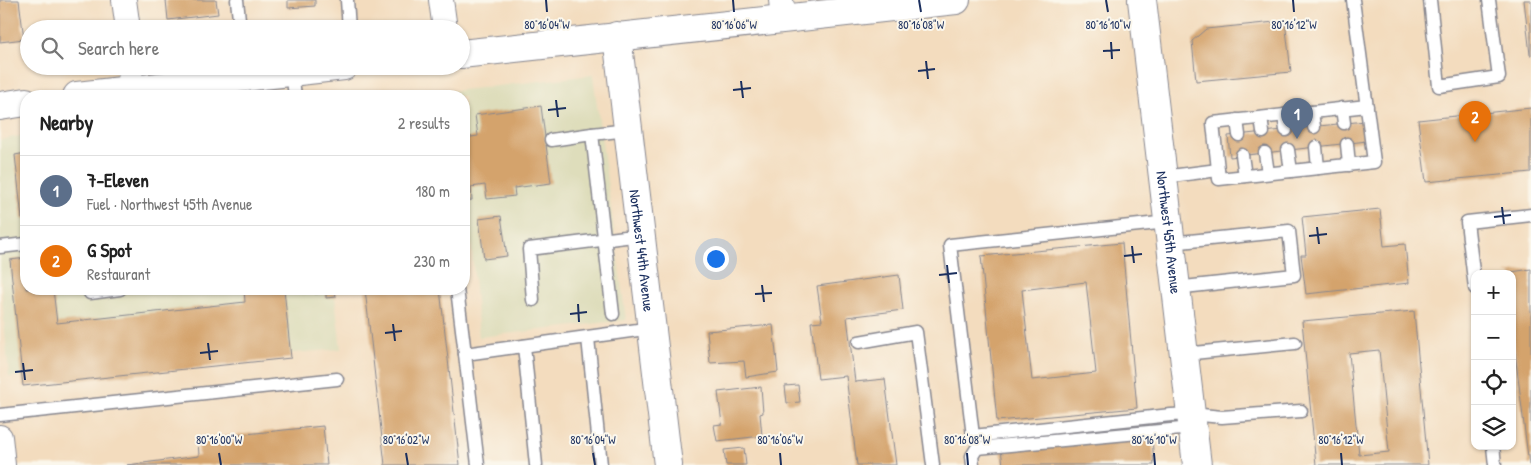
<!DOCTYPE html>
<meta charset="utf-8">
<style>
:root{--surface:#fff;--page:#f2f2f2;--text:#222;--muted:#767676;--line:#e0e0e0;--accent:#2563eb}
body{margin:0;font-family:"Patrick Hand",sans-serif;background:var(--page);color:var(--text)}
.controls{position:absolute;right:15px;bottom:15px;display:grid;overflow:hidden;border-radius:10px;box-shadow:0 1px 4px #0004}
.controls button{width:45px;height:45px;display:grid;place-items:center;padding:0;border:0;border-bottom:1px solid var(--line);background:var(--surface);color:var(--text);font:25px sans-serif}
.you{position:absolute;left:715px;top:258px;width:18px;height:18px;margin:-12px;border:4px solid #fff;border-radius:50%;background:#1a73e8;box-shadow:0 0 0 8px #1a73e833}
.badge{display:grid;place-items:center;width:32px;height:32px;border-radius:50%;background:var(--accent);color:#fff;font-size:16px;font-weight:700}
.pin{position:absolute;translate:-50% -41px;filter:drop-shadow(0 1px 2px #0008)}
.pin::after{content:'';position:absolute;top:26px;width:18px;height:15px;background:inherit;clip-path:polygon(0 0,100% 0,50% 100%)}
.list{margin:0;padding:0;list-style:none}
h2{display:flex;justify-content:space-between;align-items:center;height:65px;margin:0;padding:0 20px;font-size:21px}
h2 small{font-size:16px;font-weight:400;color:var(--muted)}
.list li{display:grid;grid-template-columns:32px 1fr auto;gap:15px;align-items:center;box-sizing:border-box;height:70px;padding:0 20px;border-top:1px solid var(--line)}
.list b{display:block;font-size:19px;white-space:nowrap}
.list p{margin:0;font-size:16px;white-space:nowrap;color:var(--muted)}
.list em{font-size:16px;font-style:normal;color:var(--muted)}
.icon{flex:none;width:28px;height:28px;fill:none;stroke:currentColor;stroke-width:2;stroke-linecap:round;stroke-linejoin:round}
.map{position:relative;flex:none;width:1531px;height:465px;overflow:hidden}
.search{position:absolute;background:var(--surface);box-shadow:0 1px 4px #0004;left:20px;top:20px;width:450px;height:55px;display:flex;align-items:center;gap:12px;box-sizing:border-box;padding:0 18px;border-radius:28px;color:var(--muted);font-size:19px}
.panel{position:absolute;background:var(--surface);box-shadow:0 1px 4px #0004;left:20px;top:90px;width:450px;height:205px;border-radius:20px}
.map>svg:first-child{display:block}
.built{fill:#deddbb}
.building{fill:#d4a36c;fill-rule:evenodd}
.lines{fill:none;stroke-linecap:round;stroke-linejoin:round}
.lane-casing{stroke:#87868e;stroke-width:15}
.street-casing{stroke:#87868e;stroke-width:26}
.secondary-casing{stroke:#87868e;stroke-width:30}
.lane{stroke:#fff;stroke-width:12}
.street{stroke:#fff;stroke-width:24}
.secondary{stroke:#fff;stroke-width:28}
.ticks{fill:none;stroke:#1b2f5e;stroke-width:2}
.labels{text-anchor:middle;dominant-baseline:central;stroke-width:4;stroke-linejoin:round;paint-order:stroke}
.street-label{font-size:15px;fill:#1b2f5e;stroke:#fbf7ec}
.ticks-label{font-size:12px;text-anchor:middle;fill:#1b2f5e;stroke:#fbf7ec;stroke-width:4;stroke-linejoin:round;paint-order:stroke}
</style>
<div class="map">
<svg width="1531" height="465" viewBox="0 0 1531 465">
<rect width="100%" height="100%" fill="#fbf7ec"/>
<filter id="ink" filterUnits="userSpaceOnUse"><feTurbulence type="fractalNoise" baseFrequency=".02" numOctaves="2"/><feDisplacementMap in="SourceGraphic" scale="10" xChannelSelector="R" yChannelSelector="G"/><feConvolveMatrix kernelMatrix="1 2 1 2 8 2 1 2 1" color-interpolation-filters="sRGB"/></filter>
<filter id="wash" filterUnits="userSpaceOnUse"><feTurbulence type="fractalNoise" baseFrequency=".0096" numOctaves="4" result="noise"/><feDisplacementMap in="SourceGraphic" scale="20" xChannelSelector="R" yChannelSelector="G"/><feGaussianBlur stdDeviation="1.12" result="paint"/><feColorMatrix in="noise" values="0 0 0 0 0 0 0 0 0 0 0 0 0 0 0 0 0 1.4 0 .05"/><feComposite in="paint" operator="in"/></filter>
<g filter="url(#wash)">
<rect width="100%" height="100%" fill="#f3dcbe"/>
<g class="built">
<path d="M 593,75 L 626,320 L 479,337 L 469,215 L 464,215 L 464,96 L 409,96 Z"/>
<path d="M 26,135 L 26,289 L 334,289 L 341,349 L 9,377 L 0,271 L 0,140 Z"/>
</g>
<g id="blocks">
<g class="building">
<path d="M 0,0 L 19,0 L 24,39 L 0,42 Z"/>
<path d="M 166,0 L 216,0 L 218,14 L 168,20 Z"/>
<path d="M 288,0 L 315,0 L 315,6 L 288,8 Z"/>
<path d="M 1524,0 L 1531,0 L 1531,55 L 1530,55 Z"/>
<path d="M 1285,21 L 1291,72 L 1196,81 L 1192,41 L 1206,29 Z"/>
<path d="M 541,106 L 551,183 L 514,188 L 515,196 L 487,199 L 485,185 L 471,187 L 472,200 L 464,201 L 464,138 L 478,136 L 475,115 Z"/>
<path d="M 1531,108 L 1531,172 L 1426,182 L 1418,120 Z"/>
<path d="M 1365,121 L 1367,141 L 1230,157 L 1228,136 Z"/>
<path d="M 26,153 L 26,218 L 22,219 L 15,155 Z"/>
<path d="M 1380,209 L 1384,246 L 1405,244 L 1409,283 L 1306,294 L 1301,255 L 1306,255 L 1302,217 Z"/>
<path d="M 501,216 L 507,256 L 484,259 L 479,219 Z"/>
<path d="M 1122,243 L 1137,408 L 997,421 L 981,256 ZM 1086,282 L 1096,373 L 1032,380 L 1022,290 Z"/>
<path d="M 26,258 L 26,289 L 53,289 L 57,323 L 245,302 L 244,289 L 284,289 L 291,358 L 23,386 L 10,260 Z"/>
<path d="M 1531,269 L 1531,465 L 1529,465 L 1512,329 L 1512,274 L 1505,273 Z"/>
<path d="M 899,275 L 903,310 L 847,317 L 855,382 L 885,379 L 896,465 L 857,465 L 846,376 L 818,379 L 811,322 L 822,321 L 817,286 Z"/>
<path d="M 314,289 L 335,289 L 336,297 L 326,298 L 326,293 L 315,294 Z"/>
<path d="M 365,289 L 440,289 L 460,465 L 385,465 Z"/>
<path d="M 1414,311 L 1428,465 L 1316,465 L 1302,321 ZM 1379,350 L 1389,452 L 1359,455 L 1349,353 Z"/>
<path d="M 773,325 L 778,372 L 746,377 L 744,361 L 710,363 L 707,331 Z"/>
<path d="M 798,385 L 800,402 L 787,403 L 785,386 Z"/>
<path d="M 761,387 L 763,413 L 760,414 L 762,436 L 717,441 L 714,425 L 722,424 L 718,392 Z"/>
<path d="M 323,426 L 327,465 L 127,465 L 199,456 L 198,439 Z"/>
<path d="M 1152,436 L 1154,465 L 1003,465 L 1001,449 Z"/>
<path d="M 744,448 L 746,465 L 726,465 L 724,450 Z"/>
</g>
</g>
</g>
<g filter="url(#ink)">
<use href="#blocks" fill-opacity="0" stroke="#87868e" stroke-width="1"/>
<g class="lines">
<defs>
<g id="lane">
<path d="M 237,0 L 240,29"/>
<path d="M 347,0 L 349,29"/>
<path d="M 1353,0 L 1374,162 L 1219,179 L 1213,123 L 1367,106"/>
<path d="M 1430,0 L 1439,86 L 1499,77 L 1489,0"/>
<path d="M 292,72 L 295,96"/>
<path d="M 1342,108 L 1344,123"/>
<path d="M 1312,112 L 1314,127"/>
<path d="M 1284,115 L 1286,130"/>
<path d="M 1261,118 L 1263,132"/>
<path d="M 1237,120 L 1239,135"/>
<path d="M 551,140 L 592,134"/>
<path d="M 1347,144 L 1349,165"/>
<path d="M 1316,147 L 1318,168"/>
<path d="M 1288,150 L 1291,171"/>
<path d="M 1265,153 L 1268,173"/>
<path d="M 1242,155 L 1245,176"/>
<path d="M 1163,177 L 1218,170"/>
<path d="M 1168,222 L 950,245 L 973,436 L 1171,415 L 1191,414 L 1222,417 L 1301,411"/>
<path d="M 1170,243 L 1289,231 L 1294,275 L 1175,288"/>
<path d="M 0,247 L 26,244"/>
<path d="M 1475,288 L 1467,222 L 1531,215"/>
<path d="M 89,289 L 90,293 L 120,289"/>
<path d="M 457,289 L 465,354"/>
<path d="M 533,300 L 529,249 L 641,235"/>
<path d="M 613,314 L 592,134 L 628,130"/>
<path d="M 588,338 L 601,465"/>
<path d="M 859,342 L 916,332 L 933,465"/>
<path d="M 524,346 L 536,465"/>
<path d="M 1183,354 L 1295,343"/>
<path d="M 0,415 L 337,379"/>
<path d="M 1493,446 L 1495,465"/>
<path d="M 478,465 L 465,354 L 652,328"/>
<path d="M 973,465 L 972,456 L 977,448 L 1192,428"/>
</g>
<g id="street">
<path d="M 124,0 L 128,29"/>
<path d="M 441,0 L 445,29"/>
<path d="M 781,0 L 783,18"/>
<path d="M 130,66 L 131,89"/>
<path d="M 0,437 L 3,465"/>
</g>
<g id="secondary">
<path id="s1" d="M 1142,0 L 1197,465"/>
<path id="s2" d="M 617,36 L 668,465"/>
<path d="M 461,54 L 956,0"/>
<path d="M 77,96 L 344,66"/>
<path d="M 0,106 L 26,102"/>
</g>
</defs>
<use href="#lane" class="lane-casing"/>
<use href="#street" class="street-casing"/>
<use href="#secondary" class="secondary-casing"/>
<use href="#lane" class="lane"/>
<use href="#street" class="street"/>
<use href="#secondary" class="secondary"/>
</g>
</g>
<path class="ticks" d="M 546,0 L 547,12M 733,0 L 734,12M 919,0 L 921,12M 1106,0 L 1108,12M 1293,0 L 1294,12M 1111,42 L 1112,59M 1103,51 L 1120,50M 926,61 L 928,79M 918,71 L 935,69M 741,81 L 743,98M 733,90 L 751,88M 556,100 L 558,117M 548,110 L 566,108M 1502,207 L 1504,224M 1494,217 L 1511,215M 1317,227 L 1319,244M 1309,236 L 1327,234M 1132,246 L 1134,263M 1124,256 L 1142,254M 947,265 L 949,283M 939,275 L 957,273M 762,285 L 764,302M 755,294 L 772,293M 578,304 L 579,322M 570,314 L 587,312M 393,324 L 395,341M 385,333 L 402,331M 208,343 L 210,360M 200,353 L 218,351M 23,363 L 25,380M 15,372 L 33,370M 219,453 L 221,465M 406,453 L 408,465M 593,453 L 595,465M 780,453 L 781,465M 967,453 L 968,465M 1154,453 L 1155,465M 1341,453 L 1342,465"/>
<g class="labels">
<g class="street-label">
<text stroke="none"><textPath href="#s1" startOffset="234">Northwest 45th Avenue</textPath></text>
<text stroke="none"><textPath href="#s2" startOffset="216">Northwest 44th Avenue</textPath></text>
</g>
</g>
<g class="ticks-label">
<text x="547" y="29">80°16'04"W</text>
<text x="734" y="29">80°16'06"W</text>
<text x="921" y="29">80°16'08"W</text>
<text x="1108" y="29">80°16'10"W</text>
<text x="1294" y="29">80°16'12"W</text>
<text x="219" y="444">80°16'00"W</text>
<text x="406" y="444">80°16'02"W</text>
<text x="593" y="444">80°16'04"W</text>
<text x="780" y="444">80°16'06"W</text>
<text x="967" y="444">80°16'08"W</text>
<text x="1154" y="444">80°16'10"W</text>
<text x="1341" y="444">80°16'12"W</text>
</g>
</svg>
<div class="controls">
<button>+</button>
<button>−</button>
<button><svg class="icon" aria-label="locate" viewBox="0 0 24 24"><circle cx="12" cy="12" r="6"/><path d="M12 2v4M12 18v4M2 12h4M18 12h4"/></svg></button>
<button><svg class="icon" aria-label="layers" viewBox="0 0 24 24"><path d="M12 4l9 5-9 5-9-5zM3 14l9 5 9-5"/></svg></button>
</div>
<div class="you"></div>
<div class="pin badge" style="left:1297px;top:139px;background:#5c6f8a">1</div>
<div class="pin badge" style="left:1475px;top:142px;background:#e8710a">2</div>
<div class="search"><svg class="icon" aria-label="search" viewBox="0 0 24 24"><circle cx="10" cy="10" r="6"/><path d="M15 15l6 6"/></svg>Search here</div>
<section class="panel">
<h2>Nearby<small>2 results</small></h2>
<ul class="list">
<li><span class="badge" style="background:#5c6f8a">1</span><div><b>7-Eleven</b><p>Fuel · Northwest 45th Avenue</p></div><em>180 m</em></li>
<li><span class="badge" style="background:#e8710a">2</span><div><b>G Spot</b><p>Restaurant</p></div><em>230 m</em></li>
</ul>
</section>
</div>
